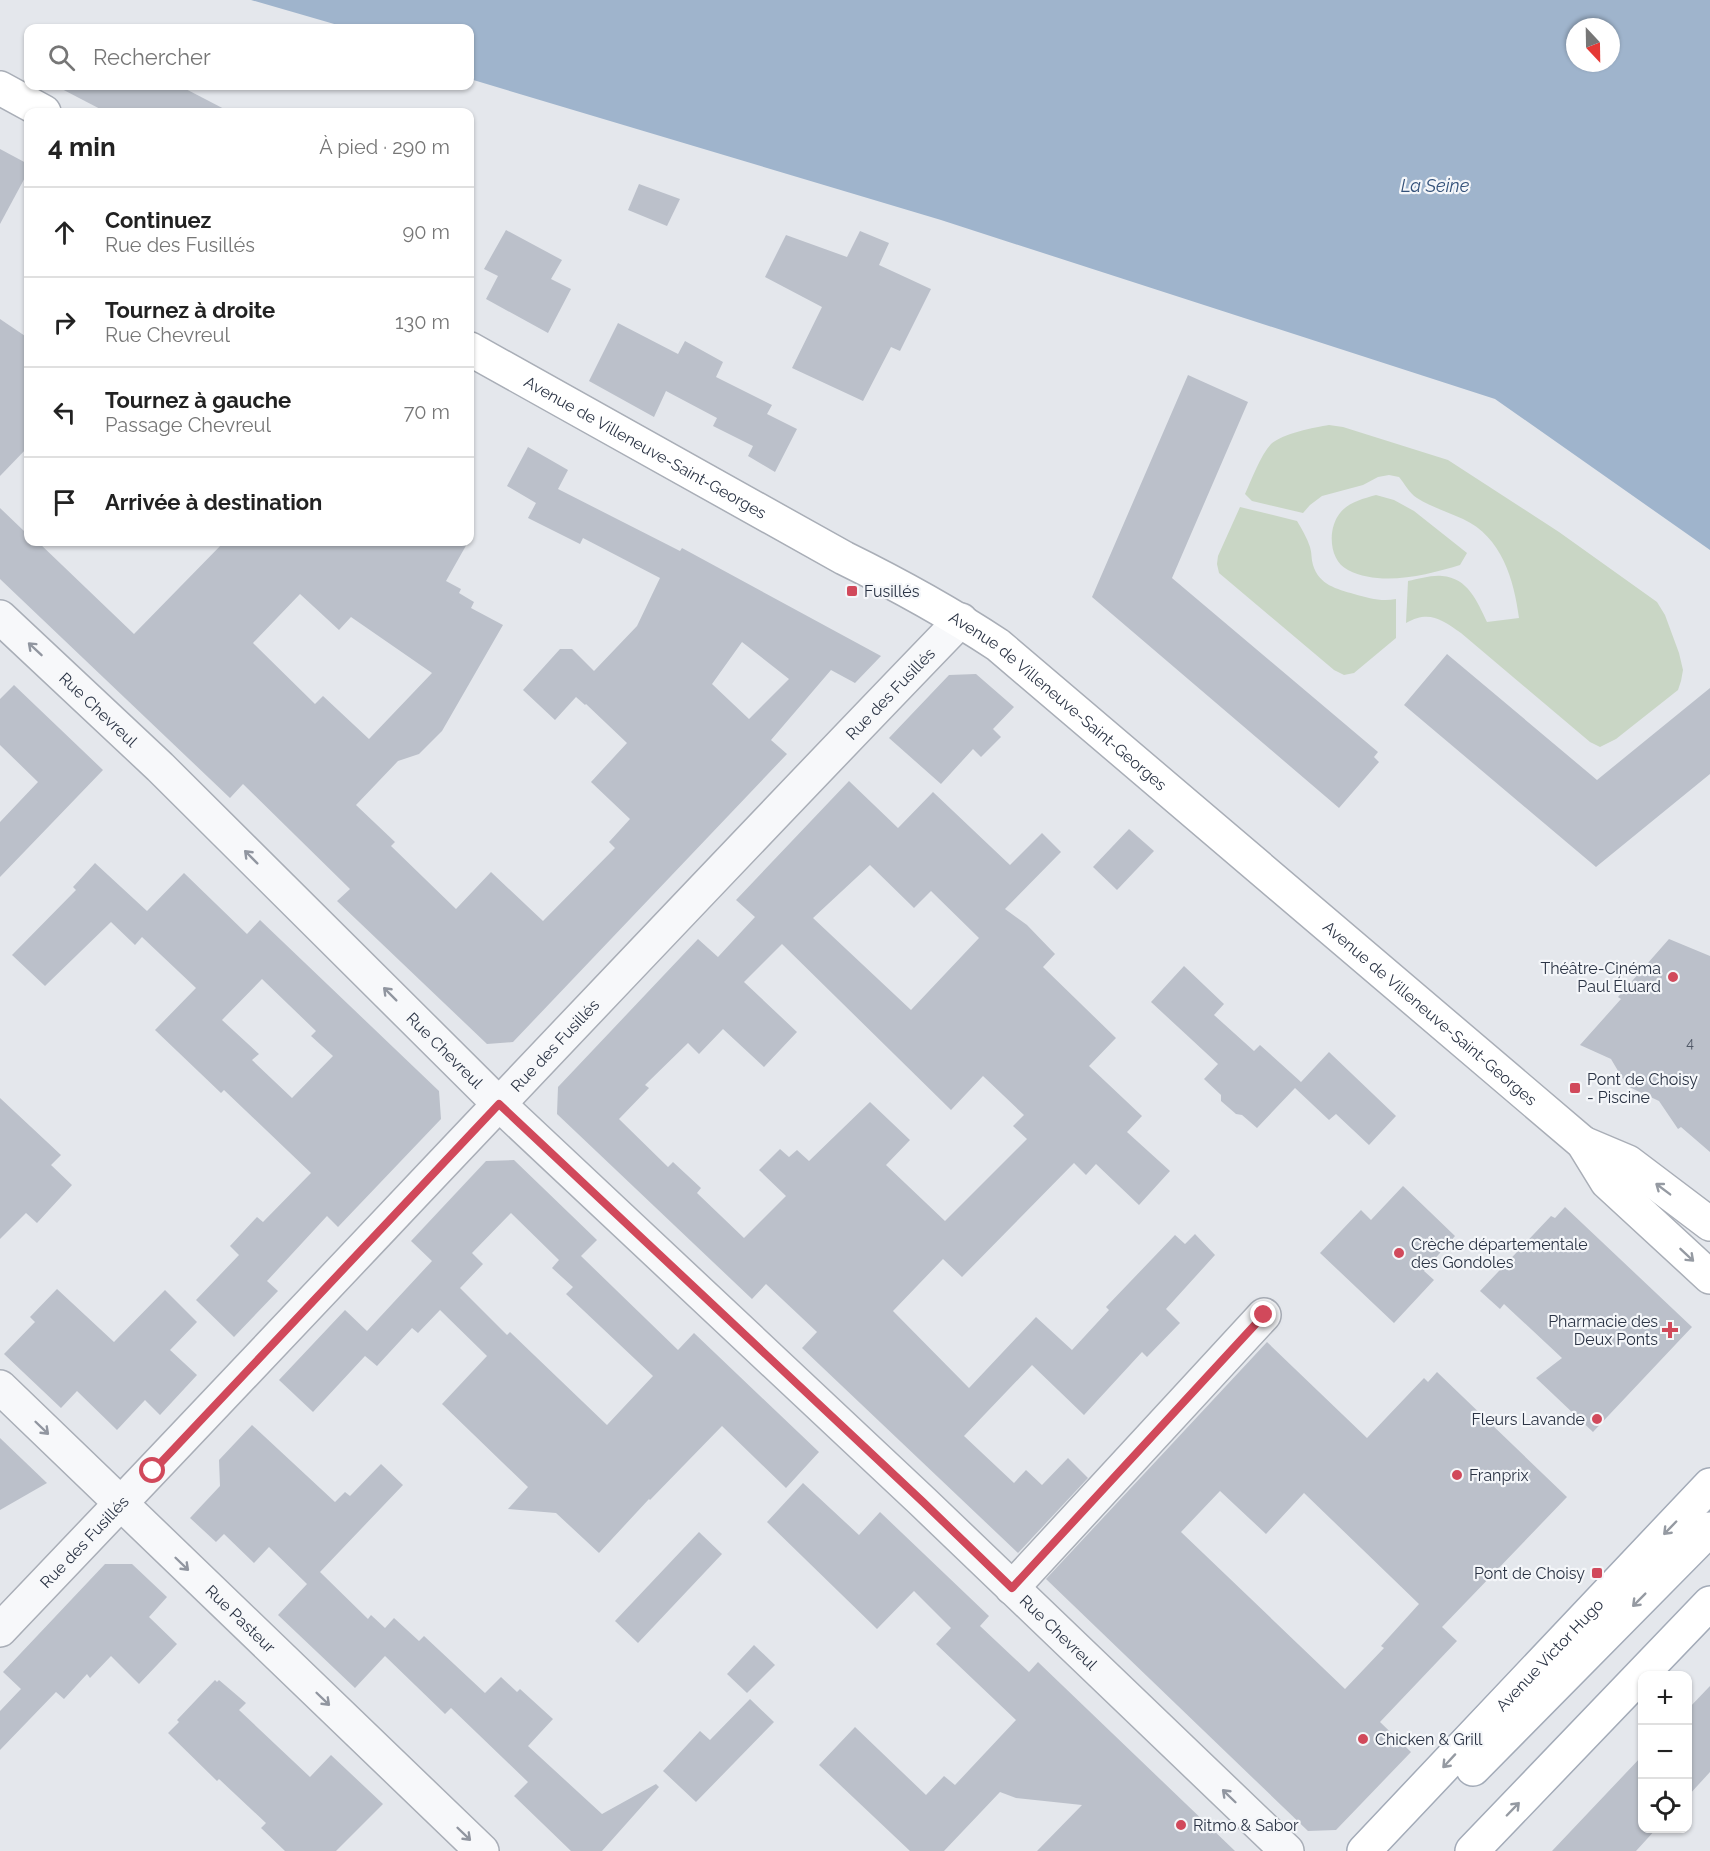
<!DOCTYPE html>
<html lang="fr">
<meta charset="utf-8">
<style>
:root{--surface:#fff;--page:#f2f2f2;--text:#222;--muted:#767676;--line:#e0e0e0}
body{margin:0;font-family:Raleway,sans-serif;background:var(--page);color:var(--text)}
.controls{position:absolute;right:18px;bottom:18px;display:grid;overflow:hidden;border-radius:12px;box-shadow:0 2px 4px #0004}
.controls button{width:54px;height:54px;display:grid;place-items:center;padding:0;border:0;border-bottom:2px solid var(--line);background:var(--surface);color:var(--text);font:30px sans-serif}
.compass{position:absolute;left:1566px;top:18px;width:54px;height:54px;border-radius:50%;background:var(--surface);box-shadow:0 2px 4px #0004;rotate:158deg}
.stop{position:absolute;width:18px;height:18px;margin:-14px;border:4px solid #d1495b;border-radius:50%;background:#fff}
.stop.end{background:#d1495b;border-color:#fff;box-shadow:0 2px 6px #0008}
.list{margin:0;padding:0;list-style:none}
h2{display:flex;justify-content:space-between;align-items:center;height:78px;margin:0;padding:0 24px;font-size:26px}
h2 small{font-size:20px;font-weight:400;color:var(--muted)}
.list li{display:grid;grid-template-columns:39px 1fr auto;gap:18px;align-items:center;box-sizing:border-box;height:90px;padding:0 24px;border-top:2px solid var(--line)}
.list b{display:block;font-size:22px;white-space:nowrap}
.list p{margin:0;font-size:20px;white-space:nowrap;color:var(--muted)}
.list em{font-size:20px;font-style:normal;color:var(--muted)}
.icon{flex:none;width:33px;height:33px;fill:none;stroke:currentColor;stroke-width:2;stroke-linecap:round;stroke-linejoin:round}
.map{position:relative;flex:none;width:1710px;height:1851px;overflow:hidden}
.search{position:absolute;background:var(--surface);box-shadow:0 2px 4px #0004;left:24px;top:24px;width:450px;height:66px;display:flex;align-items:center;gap:15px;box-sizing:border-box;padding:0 21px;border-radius:12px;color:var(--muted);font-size:22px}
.panel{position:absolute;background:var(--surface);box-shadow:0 2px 4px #0004;left:24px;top:108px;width:450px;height:438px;border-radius:12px}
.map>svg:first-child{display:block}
.green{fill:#c9d6c5}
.water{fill:#9fb4cc;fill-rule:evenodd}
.building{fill:#bbc0ca;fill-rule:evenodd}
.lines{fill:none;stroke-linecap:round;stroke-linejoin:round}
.minor-casing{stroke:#a9aeb7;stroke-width:36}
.secondary-casing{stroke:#a9aeb7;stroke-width:36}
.primary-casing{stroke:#a3abb8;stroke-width:36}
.minor{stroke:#f7f8fa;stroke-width:33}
.secondary{stroke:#fff;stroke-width:33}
.primary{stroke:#fff;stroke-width:33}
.oneway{stroke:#9196a0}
.oneway2{stroke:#959aa2}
.route{stroke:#d1495b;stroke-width:8}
.poi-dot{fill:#d1495b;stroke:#f4f6f9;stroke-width:2}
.labels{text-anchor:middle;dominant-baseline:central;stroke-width:4.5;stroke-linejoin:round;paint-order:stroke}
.number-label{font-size:14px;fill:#4f5766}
.street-label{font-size:16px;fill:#2b3445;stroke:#f4f6f9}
.poi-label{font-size:16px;fill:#2b3445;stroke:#f4f6f9;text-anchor:start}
.water-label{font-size:18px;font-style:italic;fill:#34527a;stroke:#f4f6f9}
</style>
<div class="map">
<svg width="1710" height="1851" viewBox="0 0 1710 1851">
<rect width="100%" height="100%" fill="#e4e7ec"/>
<g class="green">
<path d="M 1329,425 L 1343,427 L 1448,460 L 1559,532 L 1657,602 L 1665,615 L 1679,653 L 1683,670 L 1681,681 L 1678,690 L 1616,739 L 1600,747 L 1590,742 L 1461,633 C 1441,619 1429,610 1406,623 L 1408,581 C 1419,579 1431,575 1442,576 C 1468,578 1477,601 1487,622 L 1519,618 C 1514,580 1502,537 1463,519 C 1448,512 1431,507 1417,498 C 1409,493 1405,484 1399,477 L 1389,475 L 1378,477 L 1363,485 L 1322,496 L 1310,505 L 1303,513 L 1252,501 L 1245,494 C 1252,479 1260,456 1271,444 C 1282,434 1315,427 1329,425 Z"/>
<path d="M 1376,495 L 1394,500 L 1414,511 L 1467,553 L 1460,565 C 1427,575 1381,587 1348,570 C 1329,561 1327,529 1340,513 C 1349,502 1362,499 1376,495 Z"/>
<path d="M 1240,507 L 1297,521 C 1302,529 1307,538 1310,547 C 1312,553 1311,559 1313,565 C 1319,585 1337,589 1354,594 C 1369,598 1381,602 1396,599 L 1396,638 L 1354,673 L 1344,675 L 1334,670 L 1219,573 L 1217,564 L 1218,556 Z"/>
</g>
<path class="water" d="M 251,0 L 1710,0 L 1710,550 L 1495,399 L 941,220 L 470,79 L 470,28 L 348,28 ZM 1575,27 L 1611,27 L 1611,63 L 1575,63 Z"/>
<g class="building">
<path d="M 56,86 L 180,86 L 230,112 L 106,112 Z"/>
<path d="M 0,149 L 28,164 L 28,172 L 0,224 Z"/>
<path d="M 639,184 L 680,199 L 667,226 L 628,210 Z"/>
<path d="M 506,230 L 562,260 L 551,279 L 571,289 L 548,333 L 486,299 L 498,276 L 484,269 Z"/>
<path d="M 860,231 L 889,243 L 879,265 L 931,289 L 900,351 L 891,347 L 863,401 L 792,368 L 822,307 L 765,277 L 786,235 L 847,257 Z"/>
<path d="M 0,319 L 28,338 L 28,447 L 0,476 Z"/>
<path d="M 618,323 L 678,354 L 685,341 L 723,362 L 716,377 L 772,405 L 767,414 L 797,429 L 775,472 L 748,456 L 753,446 L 713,426 L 717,418 L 666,391 L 654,417 L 589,381 Z"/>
<path d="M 1188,375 L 1248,402 L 1172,578 L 1378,752 L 1374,757 L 1379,762 L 1339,808 L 1092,597 Z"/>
<path d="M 528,447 L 568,470 L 558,489 L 680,551 L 682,548 L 881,656 L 855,683 L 831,670 L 771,740 L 787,754 L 513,1042 L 487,1044 L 337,901 L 350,889 L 243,784 L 230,798 L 0,579 L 0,508 L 24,531 L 26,530 L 28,532 L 28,542 L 38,542 L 134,634 L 224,542 L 468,542 L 446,581 L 461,589 L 459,593 L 474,602 L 471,608 L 503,625 L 442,731 L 419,754 L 398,761 L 356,805 L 395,842 L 391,846 L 456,909 L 491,872 L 543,921 L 615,848 L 609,842 L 630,819 L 591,782 L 627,743 L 586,704 L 585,705 L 576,697 L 555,720 L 523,690 L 560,649 L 572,649 L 594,671 L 637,626 L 660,578 L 583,538 L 580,544 L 528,518 L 536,503 L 507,486 ZM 300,594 L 339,630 L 351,617 L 432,673 L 369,739 L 323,696 L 315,704 L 253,643 ZM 742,642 L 789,679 L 749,719 L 712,684 Z"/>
<path d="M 1447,654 L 1597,780 L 1710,688 L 1710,774 L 1596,867 L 1404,705 Z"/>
<path d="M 976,674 L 1014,707 L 993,729 L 1001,737 L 981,757 L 973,749 L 941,784 L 889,738 L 949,675 Z"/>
<path d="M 14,685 L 103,770 L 0,877 L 0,822 L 38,782 L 0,745 L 0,699 Z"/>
<path d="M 849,781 L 898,828 L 933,792 L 1010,865 L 1042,833 L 1061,852 L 1005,909 L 1027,925 L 1055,954 L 1043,967 L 1116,1038 L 1089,1066 L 1142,1116 L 1127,1132 L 1170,1171 L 1139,1205 L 1096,1164 L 1086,1175 L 1074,1163 L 962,1277 L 943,1259 L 893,1311 L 969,1388 L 1036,1317 L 1072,1350 L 1109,1310 L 1106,1307 L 1175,1235 L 1185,1244 L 1195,1234 L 1215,1255 L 1166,1309 L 1180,1323 L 1147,1357 L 1142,1352 L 1084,1415 L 1032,1365 L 964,1436 L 1014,1483 L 1026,1470 L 1042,1485 L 1068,1458 L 1088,1478 L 1018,1553 L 802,1348 L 817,1332 L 766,1284 L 752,1299 L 557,1114 L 558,1087 L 698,939 L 718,957 L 755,917 L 736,900 ZM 870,865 L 914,908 L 931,891 L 979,938 L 911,1010 L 813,918 ZM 782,944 L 951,1110 L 983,1076 L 1024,1115 L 1013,1126 L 1027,1139 L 945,1221 L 886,1165 L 910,1140 L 870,1102 L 809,1161 L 797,1150 L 789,1157 L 780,1149 L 759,1170 L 786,1196 L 744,1238 L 697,1193 L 701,1188 L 673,1162 L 668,1167 L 619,1119 L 649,1088 L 645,1085 L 688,1043 L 699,1054 L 723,1029 L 764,1067 L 797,1032 L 744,982 Z"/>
<path d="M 1129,829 L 1154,851 L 1117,890 L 1093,867 Z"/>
<path d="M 95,863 L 147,911 L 184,873 L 247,934 L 260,920 L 439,1091 L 441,1119 L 338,1227 L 327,1216 L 267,1281 L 278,1291 L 234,1337 L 196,1300 L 239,1255 L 230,1246 L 257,1217 L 263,1222 L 311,1173 L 224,1090 L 221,1093 L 155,1030 L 196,988 L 142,937 L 135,945 L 111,922 L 45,986 L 12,955 L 76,890 L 73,887 ZM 262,979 L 316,1031 L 311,1036 L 333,1056 L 292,1098 L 252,1060 L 259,1054 L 222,1020 Z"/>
<path d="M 1669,939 L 1710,956 L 1710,1152 L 1681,1127 L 1678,1129 L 1659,1101 L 1627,1086 L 1611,1059 L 1580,1045 L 1621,999 L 1618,997 Z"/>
<path d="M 1184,966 L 1224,1004 L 1214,1015 L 1254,1051 L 1260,1045 L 1301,1082 L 1329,1052 L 1396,1116 L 1369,1145 L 1336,1114 L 1329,1120 L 1295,1088 L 1257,1128 L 1242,1115 L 1236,1114 L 1221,1101 L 1221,1095 L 1204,1079 L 1218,1064 L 1151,1002 Z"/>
<path d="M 0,1098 L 61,1155 L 51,1165 L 72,1185 L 37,1223 L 26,1213 L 0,1239 Z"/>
<path d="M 514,1160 L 597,1240 L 581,1256 L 678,1350 L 694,1333 L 819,1452 L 786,1488 L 722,1426 L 650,1500 L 649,1499 L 599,1553 L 556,1513 L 508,1509 L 528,1487 L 442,1404 L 487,1356 L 440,1310 L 418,1333 L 412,1328 L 377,1366 L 365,1356 L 313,1412 L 279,1380 L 345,1310 L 367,1331 L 432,1261 L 411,1241 L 486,1161 ZM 511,1213 L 559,1260 L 552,1268 L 573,1287 L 566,1294 L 653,1376 L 607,1425 L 510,1332 L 507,1335 L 460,1288 L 483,1264 L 472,1253 Z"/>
<path d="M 1403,1186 L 1455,1236 L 1424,1271 L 1434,1280 L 1394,1323 L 1320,1253 L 1361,1210 L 1371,1220 Z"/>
<path d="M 1565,1207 L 1692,1327 L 1593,1432 L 1536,1378 L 1562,1358 L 1504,1304 L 1500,1309 L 1480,1291 L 1551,1216 L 1555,1218 Z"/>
<path d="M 57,1289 L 114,1342 L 165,1290 L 197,1322 L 170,1350 L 197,1375 L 160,1415 L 145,1400 L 117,1430 L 77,1391 L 61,1408 L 4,1354 L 35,1322 L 30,1317 Z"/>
<path d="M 1267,1342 L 1367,1438 L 1424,1378 L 1428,1382 L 1437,1372 L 1567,1497 L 1442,1627 L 1457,1641 L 1380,1722 L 1411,1752 L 1336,1830 L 1308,1831 L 1046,1579 ZM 1220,1491 L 1266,1534 L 1304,1493 L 1419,1604 L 1381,1646 L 1384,1648 L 1345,1689 L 1181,1532 Z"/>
<path d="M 252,1425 L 335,1502 L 345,1492 L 350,1496 L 381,1464 L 403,1485 L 320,1572 L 368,1619 L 371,1615 L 385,1628 L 394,1618 L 419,1641 L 424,1636 L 485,1693 L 501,1677 L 517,1692 L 520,1689 L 553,1719 L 528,1746 L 602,1814 L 656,1784 L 659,1787 L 602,1851 L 571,1851 L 514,1796 L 528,1782 L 451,1708 L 445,1714 L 385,1656 L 355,1688 L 278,1615 L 307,1584 L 269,1547 L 254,1563 L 224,1534 L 216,1542 L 190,1518 L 220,1486 L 219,1460 Z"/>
<path d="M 0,1438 L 47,1483 L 0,1510 Z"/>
<path d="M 803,1483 L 859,1535 L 880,1512 L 989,1616 L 980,1626 L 1029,1672 L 1038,1662 L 1235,1851 L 1037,1851 L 1082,1805 L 1016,1798 L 1000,1792 L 944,1851 L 910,1851 L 819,1765 L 855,1727 L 926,1795 L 944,1776 L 955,1785 L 1016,1720 L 936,1644 L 951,1628 L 914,1591 L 877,1629 L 767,1522 Z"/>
<path d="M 699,1532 L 722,1554 L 638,1643 L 615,1621 Z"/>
<path d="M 105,1564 L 132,1564 L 167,1597 L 149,1617 L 177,1644 L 139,1684 L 111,1656 L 90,1678 L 87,1674 L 64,1699 L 56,1692 L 0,1750 L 0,1711 L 21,1689 L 3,1672 Z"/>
<path d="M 754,1645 L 775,1665 L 747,1693 L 727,1674 Z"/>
<path d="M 215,1680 L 217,1682 L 219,1680 L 246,1703 L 239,1710 L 310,1777 L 331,1755 L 383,1804 L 336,1851 L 285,1851 L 261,1828 L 266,1823 L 219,1779 L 217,1781 L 168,1733 L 179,1722 L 177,1720 Z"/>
<path d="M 1710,1686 L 1710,1772 L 1688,1796 L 1688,1709 Z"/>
<path d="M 750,1699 L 774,1722 L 696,1802 L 663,1771 L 700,1731 L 710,1740 Z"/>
<path d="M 1642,1756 L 1642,1828 L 1657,1828 L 1636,1851 L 1552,1851 Z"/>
</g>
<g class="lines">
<defs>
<g id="minor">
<path id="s1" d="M 0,617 L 160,767 L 499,1104 L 923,1502 L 1287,1851"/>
<path id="s2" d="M 0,1387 L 482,1851"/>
<path d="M 1012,1588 L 1264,1315"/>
<path id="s3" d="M 0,1630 C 321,1294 638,954 961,620"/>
</g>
<g id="secondary">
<path d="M 0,88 L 44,112"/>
<path id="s4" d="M 470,349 L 844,558 C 897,584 948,612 998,645 L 1583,1143 L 1607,1182 L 1710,1277"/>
<path d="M 1583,1143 L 1628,1162 L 1710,1224"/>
</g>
<g id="primary">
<path d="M 1473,1769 L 1710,1529"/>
<path id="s5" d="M 1364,1851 L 1710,1485"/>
<path d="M 1472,1851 L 1710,1603"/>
</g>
</defs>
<use href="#minor" class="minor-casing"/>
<use href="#secondary" class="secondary-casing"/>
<use href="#primary" class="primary-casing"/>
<use href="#minor" class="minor"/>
<use href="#secondary" class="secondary"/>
<use href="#primary" class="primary"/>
</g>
<defs><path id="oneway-shaft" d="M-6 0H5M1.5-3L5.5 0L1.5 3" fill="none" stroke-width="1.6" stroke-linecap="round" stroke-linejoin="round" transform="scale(1.5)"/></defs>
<g class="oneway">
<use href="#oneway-shaft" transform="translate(35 649) rotate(-137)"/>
<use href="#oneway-shaft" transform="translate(251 857) rotate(-135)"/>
<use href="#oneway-shaft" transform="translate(390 994) rotate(-135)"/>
<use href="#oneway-shaft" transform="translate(42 1428) rotate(44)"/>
<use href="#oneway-shaft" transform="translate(182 1564) rotate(44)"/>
<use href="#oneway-shaft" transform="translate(323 1699) rotate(44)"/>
<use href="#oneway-shaft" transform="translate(1229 1796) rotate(-136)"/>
<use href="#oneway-shaft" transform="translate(464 1834) rotate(44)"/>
</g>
<g class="oneway2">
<use href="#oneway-shaft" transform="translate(1663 1189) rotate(-143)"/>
<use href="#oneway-shaft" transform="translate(1687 1255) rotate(43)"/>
<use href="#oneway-shaft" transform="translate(1670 1528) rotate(134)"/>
<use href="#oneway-shaft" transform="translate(1639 1600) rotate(135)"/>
<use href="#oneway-shaft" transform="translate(1449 1761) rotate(133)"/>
<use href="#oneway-shaft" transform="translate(1513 1809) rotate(-46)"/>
</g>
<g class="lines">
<path class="route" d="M 153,1471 L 499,1104 L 923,1502 L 1012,1588 L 1264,1315"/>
</g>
<g class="poi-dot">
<rect x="846" y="585" width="12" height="12" rx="3"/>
<circle cx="1673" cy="977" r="6"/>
<rect x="1569" y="1082" width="12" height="12" rx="3"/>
<circle cx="1399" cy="1253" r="6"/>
<path d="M1667 1321h6v6h6v6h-6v6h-6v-6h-6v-6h6z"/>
<circle cx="1597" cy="1419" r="6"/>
<circle cx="1457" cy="1475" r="6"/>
<rect x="1591" y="1567" width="12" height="12" rx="3"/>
<circle cx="1363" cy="1739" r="6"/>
<circle cx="1181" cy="1825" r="6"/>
</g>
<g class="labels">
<g class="number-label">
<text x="1690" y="1043">4</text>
</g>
<g class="street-label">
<text stroke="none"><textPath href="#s4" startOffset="201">Avenue de Villeneuve-Saint-Georges</textPath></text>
<text stroke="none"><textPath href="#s3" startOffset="1292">Rue des Fusillés</textPath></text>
<text stroke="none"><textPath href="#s4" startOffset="687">Avenue de Villeneuve-Saint-Georges</textPath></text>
<text stroke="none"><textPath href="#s1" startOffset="135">Rue Chevreul</textPath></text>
<text stroke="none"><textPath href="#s4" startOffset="1173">Avenue de Villeneuve-Saint-Georges</textPath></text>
<text stroke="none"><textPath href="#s3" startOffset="806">Rue des Fusillés</textPath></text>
<text stroke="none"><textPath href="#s1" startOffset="621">Rue Chevreul</textPath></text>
<text stroke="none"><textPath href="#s3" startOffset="122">Rue des Fusillés</textPath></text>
<text stroke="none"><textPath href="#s2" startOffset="334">Rue Pasteur</textPath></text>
<text stroke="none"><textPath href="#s1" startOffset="1467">Rue Chevreul</textPath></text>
<text stroke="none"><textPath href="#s5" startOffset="270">Avenue Victor Hugo</textPath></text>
</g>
<g class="poi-label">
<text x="864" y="591">Fusillés</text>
<text x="1661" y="968" text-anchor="end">Théâtre-Cinéma<tspan x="1661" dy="18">Paul Éluard</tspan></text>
<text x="1587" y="1079">Pont de Choisy<tspan x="1587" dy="18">- Piscine</tspan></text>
<text x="1411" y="1244">Crèche départementale<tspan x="1411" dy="18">des Gondoles</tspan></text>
<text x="1658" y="1321" text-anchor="end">Pharmacie des<tspan x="1658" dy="18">Deux Ponts</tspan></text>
<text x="1585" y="1419" text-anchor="end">Fleurs Lavande</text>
<text x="1469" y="1475">Franprix</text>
<text x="1585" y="1573" text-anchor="end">Pont de Choisy</text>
<text x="1375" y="1739">Chicken &amp; Grill</text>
<text x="1193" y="1825">Ritmo &amp; Sabor</text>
</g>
<g class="water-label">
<text x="1435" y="185">La Seine</text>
</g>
</g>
</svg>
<div class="controls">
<button>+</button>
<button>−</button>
<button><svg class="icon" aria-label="locate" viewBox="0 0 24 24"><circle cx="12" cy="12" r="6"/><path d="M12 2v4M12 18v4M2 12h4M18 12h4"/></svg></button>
</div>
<svg class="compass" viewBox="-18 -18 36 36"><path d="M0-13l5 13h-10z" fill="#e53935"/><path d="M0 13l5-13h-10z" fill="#767676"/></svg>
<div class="stop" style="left:153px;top:1471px"></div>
<div class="stop end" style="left:1264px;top:1315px"></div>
<div class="search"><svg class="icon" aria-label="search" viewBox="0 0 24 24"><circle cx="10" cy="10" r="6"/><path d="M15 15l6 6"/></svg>Rechercher</div>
<section class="panel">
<h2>4 min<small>À pied · 290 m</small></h2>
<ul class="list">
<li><svg class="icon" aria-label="ahead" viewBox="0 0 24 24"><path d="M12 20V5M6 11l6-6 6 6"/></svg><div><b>Continuez</b><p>Rue des Fusillés</p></div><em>90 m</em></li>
<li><svg class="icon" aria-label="right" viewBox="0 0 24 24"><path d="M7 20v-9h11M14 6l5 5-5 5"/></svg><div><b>Tournez à droite</b><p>Rue Chevreul</p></div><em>130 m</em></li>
<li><svg class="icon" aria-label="left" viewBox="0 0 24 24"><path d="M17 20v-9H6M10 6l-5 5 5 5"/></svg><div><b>Tournez à gauche</b><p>Passage Chevreul</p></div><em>70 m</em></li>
<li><svg class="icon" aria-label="arrive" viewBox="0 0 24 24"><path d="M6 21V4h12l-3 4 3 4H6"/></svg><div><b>Arrivée à destination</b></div></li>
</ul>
</section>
</div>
